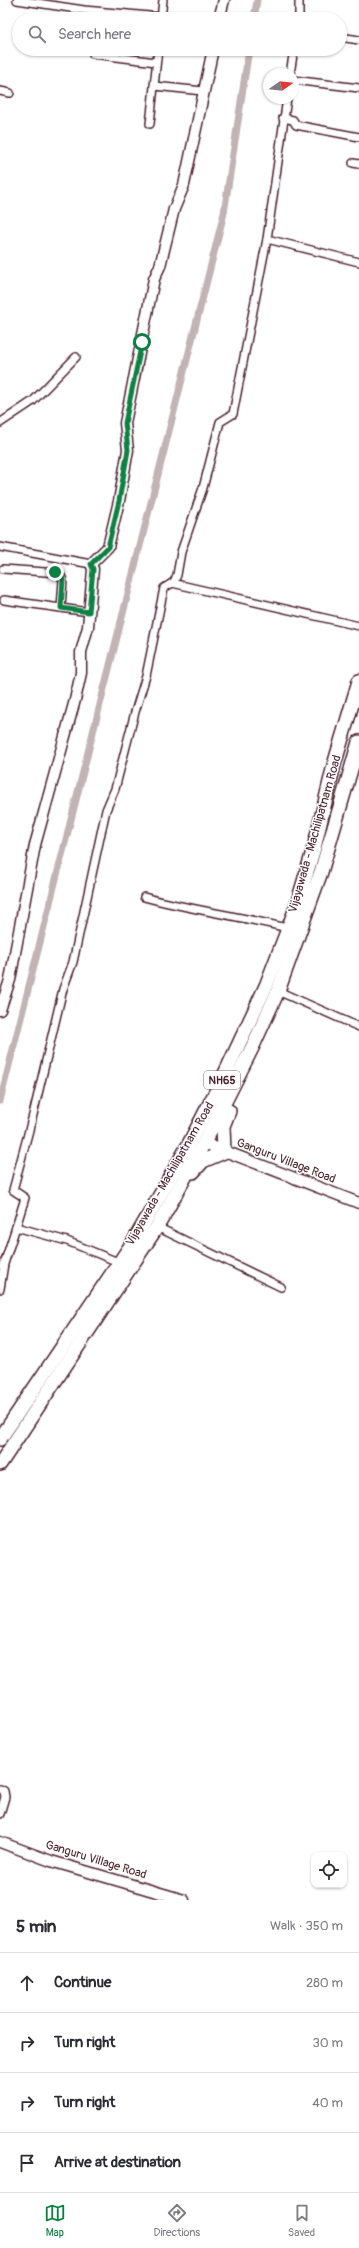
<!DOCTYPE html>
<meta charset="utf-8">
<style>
:root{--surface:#fff;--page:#f7f7f7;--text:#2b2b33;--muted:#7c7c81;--line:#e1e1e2;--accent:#0b8043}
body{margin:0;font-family:Pangolin,sans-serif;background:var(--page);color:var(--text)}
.controls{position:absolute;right:12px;bottom:12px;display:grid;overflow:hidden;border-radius:8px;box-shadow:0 1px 3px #0004}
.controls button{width:36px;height:36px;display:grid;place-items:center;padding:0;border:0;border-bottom:1px solid var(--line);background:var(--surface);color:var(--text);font:20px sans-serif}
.compass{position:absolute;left:263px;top:68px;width:36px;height:36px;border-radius:50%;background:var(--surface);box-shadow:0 1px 3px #0004;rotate:76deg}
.stop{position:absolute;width:12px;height:12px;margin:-9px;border:3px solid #0b8043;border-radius:50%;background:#fff}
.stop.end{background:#0b8043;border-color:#fff;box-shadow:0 1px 4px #0008}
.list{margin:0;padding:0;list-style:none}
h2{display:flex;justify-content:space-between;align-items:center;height:52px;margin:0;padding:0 16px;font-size:17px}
h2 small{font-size:13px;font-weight:400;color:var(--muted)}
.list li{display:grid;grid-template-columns:26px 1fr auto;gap:12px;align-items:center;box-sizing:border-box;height:60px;padding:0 16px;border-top:1px solid var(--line)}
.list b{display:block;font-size:15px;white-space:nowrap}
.list em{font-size:13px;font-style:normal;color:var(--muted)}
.icon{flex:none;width:22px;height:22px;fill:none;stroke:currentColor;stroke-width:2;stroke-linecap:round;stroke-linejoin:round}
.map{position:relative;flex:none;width:359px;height:1900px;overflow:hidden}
.search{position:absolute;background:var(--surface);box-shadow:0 1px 3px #0004;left:12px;right:12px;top:12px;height:44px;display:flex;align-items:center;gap:10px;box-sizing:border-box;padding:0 14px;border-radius:22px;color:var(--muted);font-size:15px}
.sheet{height:292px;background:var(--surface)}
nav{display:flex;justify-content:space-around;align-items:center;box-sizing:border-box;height:56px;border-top:1px solid var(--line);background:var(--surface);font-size:11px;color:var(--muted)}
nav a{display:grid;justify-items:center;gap:2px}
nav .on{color:var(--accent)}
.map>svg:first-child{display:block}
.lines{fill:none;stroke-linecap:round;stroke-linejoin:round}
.canal{stroke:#c1b3b6;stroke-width:7}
.street-casing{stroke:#4a1f2b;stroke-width:10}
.secondary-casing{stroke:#4a1f2b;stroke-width:13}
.highway-casing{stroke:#4a1f2b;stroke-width:16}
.street{stroke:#fff;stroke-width:7}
.secondary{stroke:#fff;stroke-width:10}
.highway{stroke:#fff;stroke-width:13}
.route{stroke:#0b8043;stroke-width:5}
.labels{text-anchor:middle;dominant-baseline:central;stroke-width:3;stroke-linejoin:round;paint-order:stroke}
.shield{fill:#fff;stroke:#80626b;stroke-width:1}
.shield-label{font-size:11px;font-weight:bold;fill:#4a1f2b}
.street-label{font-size:12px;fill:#4a1f2b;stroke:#fff}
</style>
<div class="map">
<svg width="359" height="1900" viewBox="0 0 359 1900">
<rect width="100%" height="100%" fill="#fff"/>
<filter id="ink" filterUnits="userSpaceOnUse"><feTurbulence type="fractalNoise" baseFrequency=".025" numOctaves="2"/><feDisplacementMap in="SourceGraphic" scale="8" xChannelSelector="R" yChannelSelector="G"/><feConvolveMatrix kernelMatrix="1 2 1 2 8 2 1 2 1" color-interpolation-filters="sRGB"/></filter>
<g filter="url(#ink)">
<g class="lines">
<g class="canal">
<path d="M 254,19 L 257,0"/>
<path d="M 0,1101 L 224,213 L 249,49"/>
</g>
<defs>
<g id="street">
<path d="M 17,0 L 84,10 L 161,17"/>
<path d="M 161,19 L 163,0"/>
<path d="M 299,19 L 299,0"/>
<path d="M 340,37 L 359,40"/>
<path d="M 93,54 L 156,62"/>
<path d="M 290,74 L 294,49"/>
<path d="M 293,80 L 359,88"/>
<path d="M 154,86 L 203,91"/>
<path d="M 0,91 L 10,93"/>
<path d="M 283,118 L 293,120 L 296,125 L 359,137"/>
<path d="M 150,124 L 158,49"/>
<path d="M 353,163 L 359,164"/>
<path d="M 267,239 L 359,262"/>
<path d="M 0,423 L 33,401 L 76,357"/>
<path d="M 0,547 L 91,564"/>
<path d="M 3,569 L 59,573 L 63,580 L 61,608"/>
<path d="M 172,583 L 359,626"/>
<path d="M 4,600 L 89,612"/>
<path d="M 144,897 C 191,910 240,916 287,928"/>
<path d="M 278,991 L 359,1027"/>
<path d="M 157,1227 L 281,1287"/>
<path d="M 118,1262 L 67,1241 L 16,1227 L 25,1198 L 13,1190 L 33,1115 L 63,989 L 73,962 L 106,810 L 115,789 L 135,712 L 146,676 L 164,588 L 174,582 L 177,575 L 181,552 L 203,488 L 220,422 L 233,414 L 267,239 L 287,98"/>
<path d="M 0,1289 L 4,1264 L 16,1227"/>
<path d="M 0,1789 L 4,1791 L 5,1797 L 0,1814"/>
</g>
<g id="secondary">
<path d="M 219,19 L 224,0"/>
<path d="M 0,1010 L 10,980 L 35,845 L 75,700 L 81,673 L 81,652 L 88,627 L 93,569 L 91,564 L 108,547 L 119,501 L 128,450 L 125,423 L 154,279 L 160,266 L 174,209 L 184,185 L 213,49"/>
<path d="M 204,1143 L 359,1203"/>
<path d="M 0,1842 L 51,1861 L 184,1900"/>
</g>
<g id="highway">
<path d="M 193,1172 L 203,1161 L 224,1152 L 223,1126 L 229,1111"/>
<path d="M 0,1439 L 134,1241 L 188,1146 L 223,1078 L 266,986 L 296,908 L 314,848 L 334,765 L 359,681"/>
<path d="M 0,1464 L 157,1227 L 204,1143 L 252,1048 L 278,991 L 321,872 L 359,742"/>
</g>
</defs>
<use href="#street" class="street-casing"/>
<use href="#secondary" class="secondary-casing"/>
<use href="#highway" class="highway-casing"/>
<use href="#street" class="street"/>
<use href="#secondary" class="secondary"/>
<use href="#highway" class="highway"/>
</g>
</g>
<g class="lines" filter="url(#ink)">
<path class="route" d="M 55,572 L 62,576 L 63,580 L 61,608 L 89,612 L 93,569 L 91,564 L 108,547 L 119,501 L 128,450 L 125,423 L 142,342"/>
</g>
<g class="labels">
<rect class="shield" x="204" y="1071" width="36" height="18" rx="3"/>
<g class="shield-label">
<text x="222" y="1080">NH65</text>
</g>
<g class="street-label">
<text transform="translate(315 834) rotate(-74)">Vijayawada - Machilipatnam Road</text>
<text transform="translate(286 1161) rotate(21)">Ganguru Village Road</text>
<text transform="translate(170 1174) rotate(-60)">Vijayawada - Machilipatnam Road</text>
<text transform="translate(96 1860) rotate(17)">Ganguru Village Road</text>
</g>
</g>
</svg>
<div class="controls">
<button><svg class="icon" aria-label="locate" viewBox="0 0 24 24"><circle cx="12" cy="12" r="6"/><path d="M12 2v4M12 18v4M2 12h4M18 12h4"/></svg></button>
</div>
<svg class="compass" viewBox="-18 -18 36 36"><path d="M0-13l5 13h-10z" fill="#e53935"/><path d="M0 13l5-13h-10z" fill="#7c7c81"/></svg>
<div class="stop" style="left:142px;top:342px"></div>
<div class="stop end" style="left:55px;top:572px"></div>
<div class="search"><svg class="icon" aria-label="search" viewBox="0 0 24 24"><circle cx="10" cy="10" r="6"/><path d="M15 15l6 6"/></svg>Search here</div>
</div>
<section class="sheet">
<h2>5 min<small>Walk · 350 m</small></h2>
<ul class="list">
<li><svg class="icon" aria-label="ahead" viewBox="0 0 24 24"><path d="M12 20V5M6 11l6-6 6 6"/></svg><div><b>Continue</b></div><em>280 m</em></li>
<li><svg class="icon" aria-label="right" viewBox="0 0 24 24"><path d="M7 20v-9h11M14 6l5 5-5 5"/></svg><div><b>Turn right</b></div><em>30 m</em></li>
<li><svg class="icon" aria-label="right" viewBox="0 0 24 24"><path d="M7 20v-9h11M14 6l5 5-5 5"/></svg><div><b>Turn right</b></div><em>40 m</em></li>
<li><svg class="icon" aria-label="arrive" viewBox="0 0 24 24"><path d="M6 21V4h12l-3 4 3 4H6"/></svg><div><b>Arrive at destination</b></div></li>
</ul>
</section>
<nav>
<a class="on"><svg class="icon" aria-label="map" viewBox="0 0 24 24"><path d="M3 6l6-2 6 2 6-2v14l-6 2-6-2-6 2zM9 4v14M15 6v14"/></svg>Map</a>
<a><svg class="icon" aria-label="directions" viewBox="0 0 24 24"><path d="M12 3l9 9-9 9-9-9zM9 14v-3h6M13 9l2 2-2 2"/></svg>Directions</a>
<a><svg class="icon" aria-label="saved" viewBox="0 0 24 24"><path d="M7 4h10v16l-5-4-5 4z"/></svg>Saved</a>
</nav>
